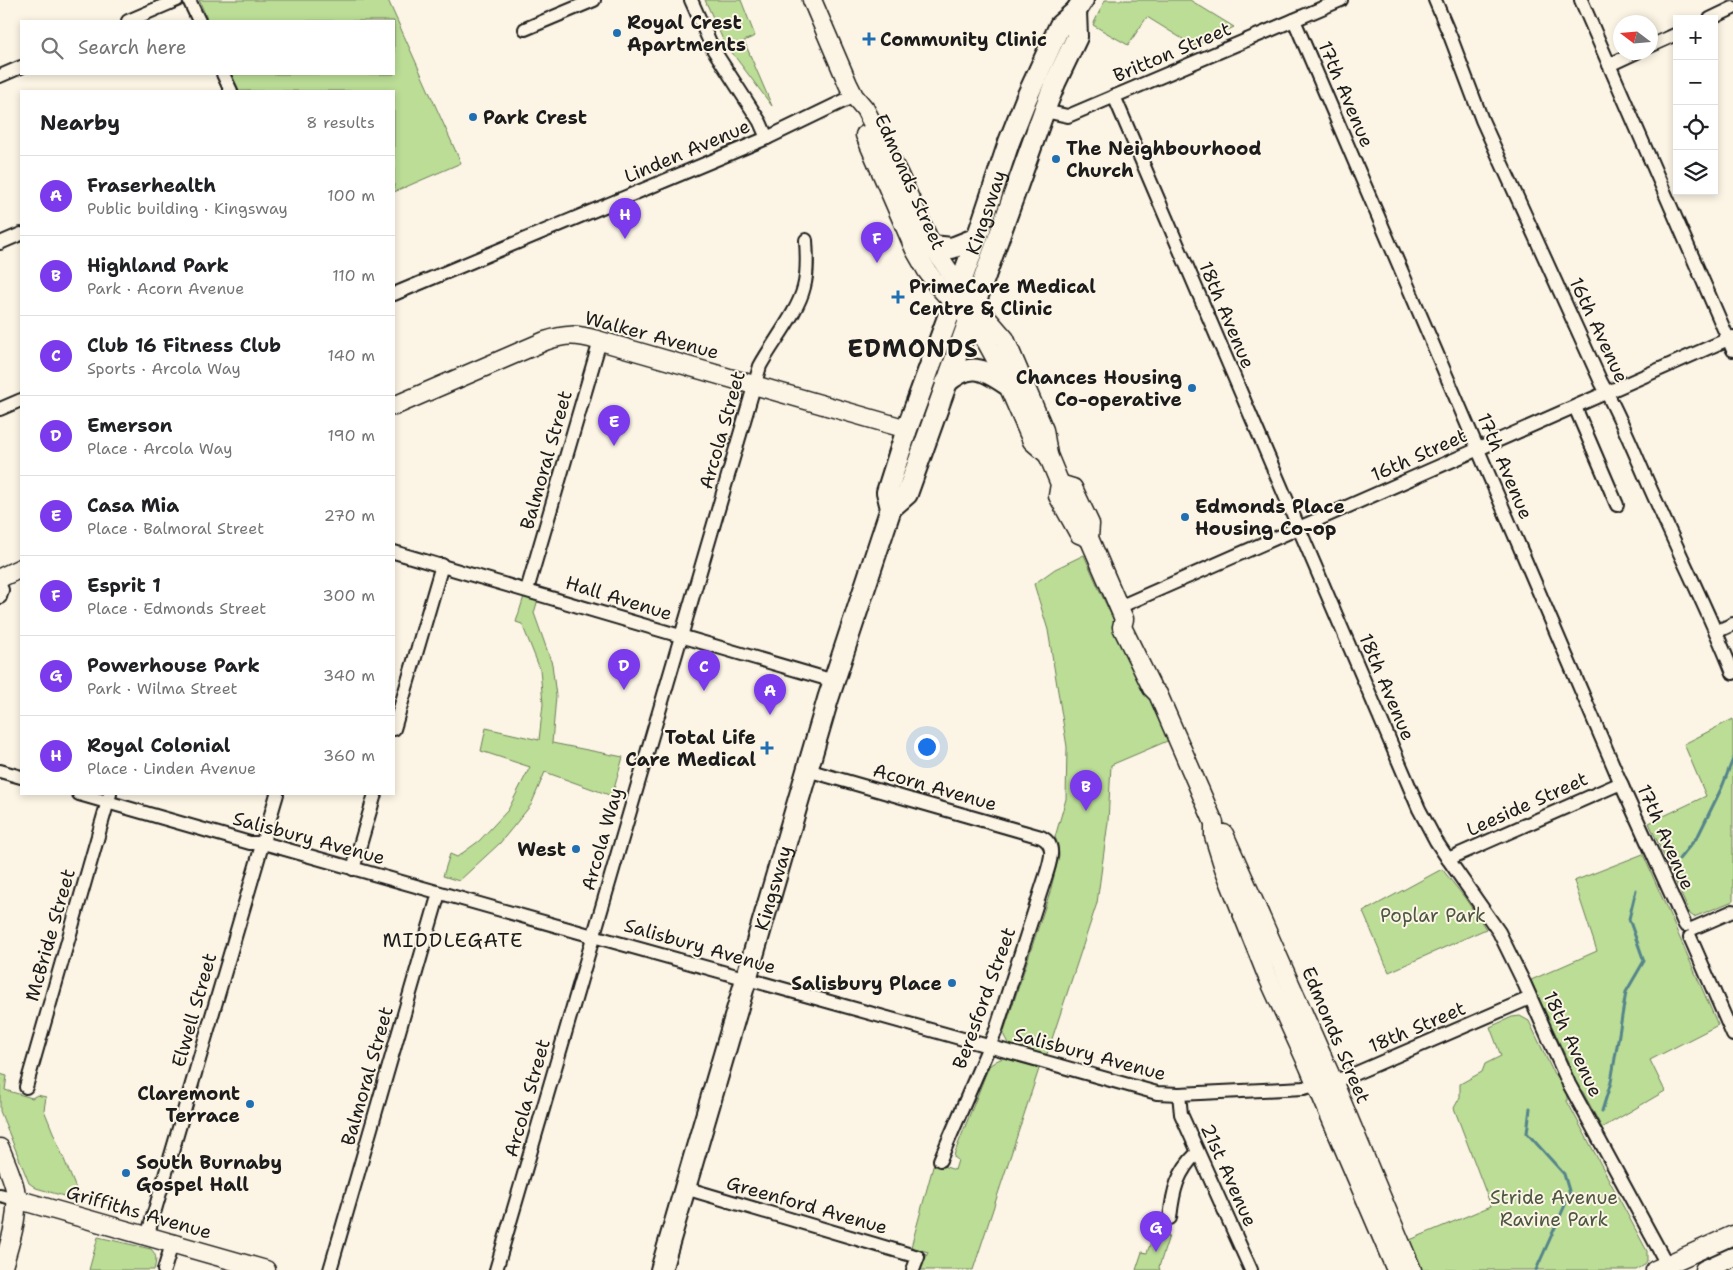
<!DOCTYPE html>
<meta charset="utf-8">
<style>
:root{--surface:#fff;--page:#f2f2f2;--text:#202124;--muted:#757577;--line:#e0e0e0;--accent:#7c3aed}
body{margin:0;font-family:"Shantell Sans",sans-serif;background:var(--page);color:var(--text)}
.controls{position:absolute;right:15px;top:15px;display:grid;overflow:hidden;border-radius:0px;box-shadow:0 2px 8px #0003}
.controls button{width:45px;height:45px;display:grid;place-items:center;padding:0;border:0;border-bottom:1px solid var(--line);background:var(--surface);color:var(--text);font:25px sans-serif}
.compass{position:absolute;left:1613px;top:15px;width:45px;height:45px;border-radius:50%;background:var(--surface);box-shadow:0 2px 8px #0003;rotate:286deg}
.you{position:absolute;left:926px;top:746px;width:18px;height:18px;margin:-12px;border:4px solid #fff;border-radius:50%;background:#1a73e8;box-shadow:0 0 0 8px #1a73e833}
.badge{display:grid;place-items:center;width:32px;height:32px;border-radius:50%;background:var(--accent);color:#fff;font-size:16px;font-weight:700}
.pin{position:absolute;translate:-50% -41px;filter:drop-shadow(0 1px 2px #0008)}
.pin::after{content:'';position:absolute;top:26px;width:18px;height:15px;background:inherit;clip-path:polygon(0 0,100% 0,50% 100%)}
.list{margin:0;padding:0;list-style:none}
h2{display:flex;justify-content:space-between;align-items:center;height:65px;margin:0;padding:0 20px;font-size:21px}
h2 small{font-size:16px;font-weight:400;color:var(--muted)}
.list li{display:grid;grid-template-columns:32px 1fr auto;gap:15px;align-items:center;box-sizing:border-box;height:80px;padding:0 20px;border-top:1px solid var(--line)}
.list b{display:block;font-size:19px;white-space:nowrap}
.list p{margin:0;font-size:16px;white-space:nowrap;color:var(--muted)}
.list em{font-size:16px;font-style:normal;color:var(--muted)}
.icon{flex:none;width:28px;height:28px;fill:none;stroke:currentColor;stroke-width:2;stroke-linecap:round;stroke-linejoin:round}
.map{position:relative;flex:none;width:1733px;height:1270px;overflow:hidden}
.search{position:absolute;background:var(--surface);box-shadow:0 2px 8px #0003;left:20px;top:20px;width:375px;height:55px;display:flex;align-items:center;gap:12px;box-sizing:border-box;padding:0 18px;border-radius:0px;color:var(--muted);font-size:19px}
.panel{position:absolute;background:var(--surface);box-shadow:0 2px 8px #0003;left:20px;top:90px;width:375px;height:705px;border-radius:0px}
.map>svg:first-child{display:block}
.green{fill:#bbdd96;stroke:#6c7c59}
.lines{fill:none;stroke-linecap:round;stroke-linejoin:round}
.stream{stroke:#54848b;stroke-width:3}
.street-casing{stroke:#1c1c1c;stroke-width:16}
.secondary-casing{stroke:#1c1c1c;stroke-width:21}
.primary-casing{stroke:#1c1c1c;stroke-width:24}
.street{stroke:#fcf5e5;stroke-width:12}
.secondary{stroke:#fcf5e5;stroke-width:18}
.primary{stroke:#fcf5e5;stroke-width:20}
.poi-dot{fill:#1f6fb2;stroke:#fcf5e5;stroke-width:2}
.labels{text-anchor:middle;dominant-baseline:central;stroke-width:4;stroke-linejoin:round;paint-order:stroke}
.poi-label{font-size:19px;font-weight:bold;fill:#1c1c1c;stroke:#fcf5e5;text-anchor:start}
.street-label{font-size:19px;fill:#1c1c1c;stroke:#fcf5e5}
.park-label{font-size:19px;fill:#4c5641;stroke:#fcf5e5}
.neighbourhood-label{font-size:20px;letter-spacing:1px;fill:#1c1c1c;stroke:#fcf5e5}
.district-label{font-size:24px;font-weight:bold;letter-spacing:1px;fill:#1c1c1c;stroke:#fcf5e5}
</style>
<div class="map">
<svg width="1733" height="1270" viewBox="0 0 1733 1270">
<rect width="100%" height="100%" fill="#fcf5e5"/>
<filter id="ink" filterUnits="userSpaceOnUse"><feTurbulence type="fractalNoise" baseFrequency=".02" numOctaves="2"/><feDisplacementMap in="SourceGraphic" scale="10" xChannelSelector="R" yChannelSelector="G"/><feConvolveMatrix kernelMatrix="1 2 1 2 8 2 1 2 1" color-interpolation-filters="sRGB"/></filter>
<g filter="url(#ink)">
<g class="green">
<path d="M 199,0 L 388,0 L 461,163 L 394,192 L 394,91 L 239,91 L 231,74 L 394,74 L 394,21 L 208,21 Z"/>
<path d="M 705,0 L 741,0 L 755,36 L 744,41 L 772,106 L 724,42 Z"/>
<path d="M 1105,0 L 1190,0 L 1234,27 L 1194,46 L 1147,17 L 1128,45 L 1093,25 Z"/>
<path d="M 1084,555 L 1103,598 L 1172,739 L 1111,765 L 1108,822 L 1097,903 L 1047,1054 L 1039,1055 L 1009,1045 L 1004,1036 L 1004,1031 L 1050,892 L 1059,856 L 1058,845 L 1055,837 L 1066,799 L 1067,747 L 1048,630 L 1034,584 L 1055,569 Z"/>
<path d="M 525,593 L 539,596 L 534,613 L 552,664 L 556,696 L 552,743 L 623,757 L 612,796 L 545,772 L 531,805 L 500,843 L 459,881 L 443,876 L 450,854 L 457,857 L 479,841 L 508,810 L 530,767 L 481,751 L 486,728 L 539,740 L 543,704 L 540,669 L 522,624 L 516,622 Z"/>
<path d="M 1733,719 L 1733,901 L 1694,917 L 1690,914 L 1649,823 L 1706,796 L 1684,744 Z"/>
<path d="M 1643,854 L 1718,1025 L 1650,1060 L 1665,1091 L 1602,1128 L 1583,1092 C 1576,1088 1569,1075 1570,1066 L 1531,980 L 1597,951 L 1574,881 Z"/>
<path d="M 1442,869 L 1465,898 L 1486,929 L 1389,972 L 1363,912 Z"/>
<path d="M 1520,1016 L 1529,1021 L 1554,1074 C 1563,1079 1568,1091 1567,1101 L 1647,1251 L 1647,1261 L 1643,1266 L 1636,1270 L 1416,1270 L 1405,1242 L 1491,1206 L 1454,1108 L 1460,1097 L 1460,1084 L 1482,1072 L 1485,1064 L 1501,1056 L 1490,1027 L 1512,1017 Z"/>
<path d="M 1003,1058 L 1034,1066 L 1039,1069 L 973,1270 L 921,1270 L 928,1252 L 911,1247 L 934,1163 L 955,1170 L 958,1160 L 954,1157 L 955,1152 L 989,1066 L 996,1061 Z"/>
<path d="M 0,1074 L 7,1076 L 5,1090 L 32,1098 L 37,1095 L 46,1097 L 44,1110 L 81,1201 L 36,1188 L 29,1183 L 0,1111 Z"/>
<path d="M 1155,1230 L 1161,1234 L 1169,1236 L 1159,1267 L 1160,1270 L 1136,1270 L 1142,1252 L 1147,1253 Z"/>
<path d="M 98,1237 L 151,1249 C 158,1256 156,1262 154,1270 L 89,1270 Z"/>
</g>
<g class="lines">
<g class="stream">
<path d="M 1679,859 L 1698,836 L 1722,787 L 1733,759"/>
<path d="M 1530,1108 L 1527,1133 L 1564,1174 L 1570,1194 L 1536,1270"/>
<path d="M 1602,1111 L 1611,1082 L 1626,992 L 1644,961 L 1629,919 L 1636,890"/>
</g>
<defs>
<g id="street">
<path d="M 189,0 L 199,21"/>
<path d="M 691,0 L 713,49 L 760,122 L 767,138"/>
<path d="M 1435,0 L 1451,38 L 1482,120 L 1601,382 C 1623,421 1638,462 1657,503 C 1682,560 1710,615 1733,673"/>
<path d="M 1581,0 L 1733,350"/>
<path d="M 1710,19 L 1733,8"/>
<path d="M 1294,20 L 1625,793 L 1685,925"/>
<path d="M 128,21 L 177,0"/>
<path d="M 525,29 L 594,0"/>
<path d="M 1650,46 L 1677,34"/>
<path d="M 1609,65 L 1637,52"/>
<path d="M 223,74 L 231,91"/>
<path d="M 0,76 L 21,67"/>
<path d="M 1114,96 L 1419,809 L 1436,841 L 1448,859 L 1499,932 L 1524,983 L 1569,1084 L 1670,1270"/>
<path d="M 1044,111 L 1068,116 L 1341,0"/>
<path d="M 0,243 L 21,234"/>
<path d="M 394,294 L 767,138 L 854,96"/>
<path d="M 1575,407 L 1617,505"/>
<path d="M 0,409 L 21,400"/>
<path d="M 394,552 L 834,681"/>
<path d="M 0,585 L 2,590 L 0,597"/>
<path d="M 527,590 L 600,341"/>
<path d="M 1119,607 L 1733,337"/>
<path d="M 1716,632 L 1733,624"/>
<path d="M 394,729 L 442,565"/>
<path d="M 807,770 L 1041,837 C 1056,844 1051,859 1047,872 L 996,1030 L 940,1160"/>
<path d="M 0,771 L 21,777"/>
<path d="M 79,794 L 250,843 L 263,843 L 274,846 L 593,936 L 1157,1093 L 1179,1094 L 1304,1088 L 1347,1077 L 1530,998"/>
<path d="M 1448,859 L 1621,783"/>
<path d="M 353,869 L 375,794"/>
<path d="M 1694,928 L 1733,911"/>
<path d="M 1690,937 L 1733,1035"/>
<path d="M 26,1087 L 110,794"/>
<path d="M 1179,1094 L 1181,1114 L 1251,1270"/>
<path d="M 685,1188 L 918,1257 L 913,1270"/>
<path d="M 0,1195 L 16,1199"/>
<path d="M 1170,1218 C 1173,1191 1177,1172 1197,1153"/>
<path d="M 147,1237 L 277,794"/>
<path d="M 164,1270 L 172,1244"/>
<path d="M 330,1270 L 439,893"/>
<path d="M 496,1270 L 760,366 C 773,342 798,312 804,287 C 808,272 807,255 806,240"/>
</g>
<g id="secondary">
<path d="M 812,0 L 848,84 L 854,96 L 865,109 L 898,173 L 932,246 L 959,286 L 1005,339 L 1044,430 L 1048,455 L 1060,484 L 1058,496 L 1079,534 L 1089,538"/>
<path d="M 865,135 L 915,250 L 927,271 L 938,286 L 980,332 L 987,343 L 999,365 L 1032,441 L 1048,455"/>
<path d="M 394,406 L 545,341 C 566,334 576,334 597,340 L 907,429"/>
<path d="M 1060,484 L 1073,488 L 1090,524 L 1089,538 L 1124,619 L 1122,627 L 1152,688 L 1158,694 L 1214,823 L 1214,836 L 1224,868 L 1266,973 L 1309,1067 L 1396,1270"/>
<path d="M 0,578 L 21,568"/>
<path d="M 1224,834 L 1333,1081 L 1412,1270"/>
<path d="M 0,1148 C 5,1161 12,1175 15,1189 C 20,1216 9,1245 2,1270"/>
<path d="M 16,1199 L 266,1270"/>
<path d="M 1655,1270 L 1733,1235"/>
<path d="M 1704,1270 L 1733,1257"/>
</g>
<g id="primary">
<path d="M 932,246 L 952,248 L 977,238"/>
<path d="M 946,383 C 970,362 982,368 1006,384"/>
<path d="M 891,508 L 907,494 L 1044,111 L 1055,83 L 1077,37 L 1076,11"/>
<path id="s1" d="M 661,1270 L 828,699 L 891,508 L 887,492 L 907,429 L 977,238 L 1009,142 L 1026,99 L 1060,25 L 1076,11 L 1083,0"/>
</g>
</defs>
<use href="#street" class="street-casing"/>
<use href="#secondary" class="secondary-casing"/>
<use href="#primary" class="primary-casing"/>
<use href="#street" class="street"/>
<use href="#secondary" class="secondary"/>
<use href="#primary" class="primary"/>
</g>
</g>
<g class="poi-dot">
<circle cx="617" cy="33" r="5"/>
<path d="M866.5 31.5h5v5h5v5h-5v5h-5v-5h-5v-5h5z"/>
<circle cx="473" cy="117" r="5"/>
<circle cx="1056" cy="159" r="5"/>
<path d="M895.5 289.5h5v5h5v5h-5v5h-5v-5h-5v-5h5z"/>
<circle cx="1192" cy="388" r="5"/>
<circle cx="1185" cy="517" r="5"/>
<path d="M764.5 740.5h5v5h5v5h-5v5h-5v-5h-5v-5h5z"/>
<circle cx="576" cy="849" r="5"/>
<circle cx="952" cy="983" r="5"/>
<circle cx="250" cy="1104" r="5"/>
<circle cx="126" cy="1173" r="5"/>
</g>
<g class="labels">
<g class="poi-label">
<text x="627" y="22">Royal Crest<tspan x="627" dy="22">Apartments</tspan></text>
<text x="880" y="39">Community Clinic</text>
<text x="483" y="117">Park Crest</text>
<text x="1066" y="148">The Neighbourhood<tspan x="1066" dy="22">Church</tspan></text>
<text x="909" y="286">PrimeCare Medical<tspan x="909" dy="22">Centre &amp; Clinic</tspan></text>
<text x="1182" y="377" text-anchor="end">Chances Housing<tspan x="1182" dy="22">Co-operative</tspan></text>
<text x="1195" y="506">Edmonds Place<tspan x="1195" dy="22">Housing Co-op</tspan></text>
<text x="756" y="737" text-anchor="end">Total Life<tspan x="756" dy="22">Care Medical</tspan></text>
<text x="566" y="849" text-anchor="end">West</text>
<text x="942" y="983" text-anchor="end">Salisbury Place</text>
<text x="240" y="1093" text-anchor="end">Claremont<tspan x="240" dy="22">Terrace</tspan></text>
<text x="136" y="1162">South Burnaby<tspan x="136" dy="22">Gospel Hall</tspan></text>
</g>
<g class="street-label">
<text transform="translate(1172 52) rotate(-23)">Britton Street</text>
<text transform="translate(1346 94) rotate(67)">17th Avenue</text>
<text transform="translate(687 151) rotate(-23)">Linden Avenue</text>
<text transform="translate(910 182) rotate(66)">Edmonds Street</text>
<text stroke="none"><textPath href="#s1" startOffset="1109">Kingsway</textPath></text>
<text transform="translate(1227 315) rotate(67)">18th Avenue</text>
<text transform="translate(1599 330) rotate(65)">16th Avenue</text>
<text transform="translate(652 335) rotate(15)">Walker Avenue</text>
<text transform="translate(722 430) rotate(-74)">Arcola Street</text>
<text transform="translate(1419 455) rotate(-24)">16th Street</text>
<text transform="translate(546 460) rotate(-74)">Balmoral Street</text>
<text transform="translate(1505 466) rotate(67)">17th Avenue</text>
<text transform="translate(619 598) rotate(17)">Hall Avenue</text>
<text transform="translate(1387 687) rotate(67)">18th Avenue</text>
<text transform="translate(935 787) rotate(16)">Acorn Avenue</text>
<text transform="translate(1527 804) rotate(-24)">Leeside Street</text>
<text transform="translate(1666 837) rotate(66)">17th Avenue</text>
<text transform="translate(309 838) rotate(15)">Salisbury Avenue</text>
<text transform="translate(602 839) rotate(-74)">Arcola Way</text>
<text stroke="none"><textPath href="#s1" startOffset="398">Kingsway</textPath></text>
<text transform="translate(50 935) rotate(-74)">McBride Street</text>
<text transform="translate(700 946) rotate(16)">Salisbury Avenue</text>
<text transform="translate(984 998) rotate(-70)">Beresford Street</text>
<text transform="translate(194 1010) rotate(-74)">Elwell Street</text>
<text transform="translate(1417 1027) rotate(-23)">18th Street</text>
<text transform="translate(1336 1035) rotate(67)">Edmonds Street</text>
<text transform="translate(1573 1044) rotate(65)">18th Avenue</text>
<text transform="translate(1090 1054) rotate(15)">Salisbury Avenue</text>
<text transform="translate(367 1076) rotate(-74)">Balmoral Street</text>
<text transform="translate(527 1098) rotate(-74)">Arcola Street</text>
<text transform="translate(1229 1175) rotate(66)">21st Avenue</text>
<text transform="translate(807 1205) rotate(16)">Greenford Avenue</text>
<text transform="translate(139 1212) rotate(16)">Griffiths Avenue</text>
</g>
<g class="park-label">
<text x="1433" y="915">Poplar Park</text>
<text x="1554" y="1197">Stride Avenue<tspan x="1554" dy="22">Ravine Park</tspan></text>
</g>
<g class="neighbourhood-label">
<text x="453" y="940">MIDDLEGATE</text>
</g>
<g class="district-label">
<text x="913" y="349">EDMONDS</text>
</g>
</g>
</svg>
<div class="controls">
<button>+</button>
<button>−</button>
<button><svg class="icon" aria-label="locate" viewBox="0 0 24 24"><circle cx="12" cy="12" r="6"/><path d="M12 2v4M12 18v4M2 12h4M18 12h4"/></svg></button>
<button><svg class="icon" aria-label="layers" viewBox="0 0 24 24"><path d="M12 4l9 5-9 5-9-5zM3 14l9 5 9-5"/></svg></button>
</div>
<svg class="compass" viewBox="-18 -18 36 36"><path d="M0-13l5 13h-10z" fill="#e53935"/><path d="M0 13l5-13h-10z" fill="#757577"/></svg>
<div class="you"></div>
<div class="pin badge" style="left:770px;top:715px">A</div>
<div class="pin badge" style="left:1086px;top:811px">B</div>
<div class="pin badge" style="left:704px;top:691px">C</div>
<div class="pin badge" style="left:624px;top:690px">D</div>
<div class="pin badge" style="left:614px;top:446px">E</div>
<div class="pin badge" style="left:877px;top:263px">F</div>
<div class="pin badge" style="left:1156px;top:1252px">G</div>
<div class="pin badge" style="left:625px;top:239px">H</div>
<div class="search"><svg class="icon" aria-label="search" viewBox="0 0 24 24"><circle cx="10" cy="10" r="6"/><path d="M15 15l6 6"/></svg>Search here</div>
<section class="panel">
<h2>Nearby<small>8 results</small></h2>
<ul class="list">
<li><span class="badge">A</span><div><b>Fraserhealth</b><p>Public building · Kingsway</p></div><em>100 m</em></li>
<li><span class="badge">B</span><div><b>Highland Park</b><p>Park · Acorn Avenue</p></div><em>110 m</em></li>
<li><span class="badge">C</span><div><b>Club 16 Fitness Club</b><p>Sports · Arcola Way</p></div><em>140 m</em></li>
<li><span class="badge">D</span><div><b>Emerson</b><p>Place · Arcola Way</p></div><em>190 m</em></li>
<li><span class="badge">E</span><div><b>Casa Mia</b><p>Place · Balmoral Street</p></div><em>270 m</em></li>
<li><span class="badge">F</span><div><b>Esprit 1</b><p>Place · Edmonds Street</p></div><em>300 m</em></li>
<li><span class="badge">G</span><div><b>Powerhouse Park</b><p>Park · Wilma Street</p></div><em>340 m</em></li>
<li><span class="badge">H</span><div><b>Royal Colonial</b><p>Place · Linden Avenue</p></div><em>360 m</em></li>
</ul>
</section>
</div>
